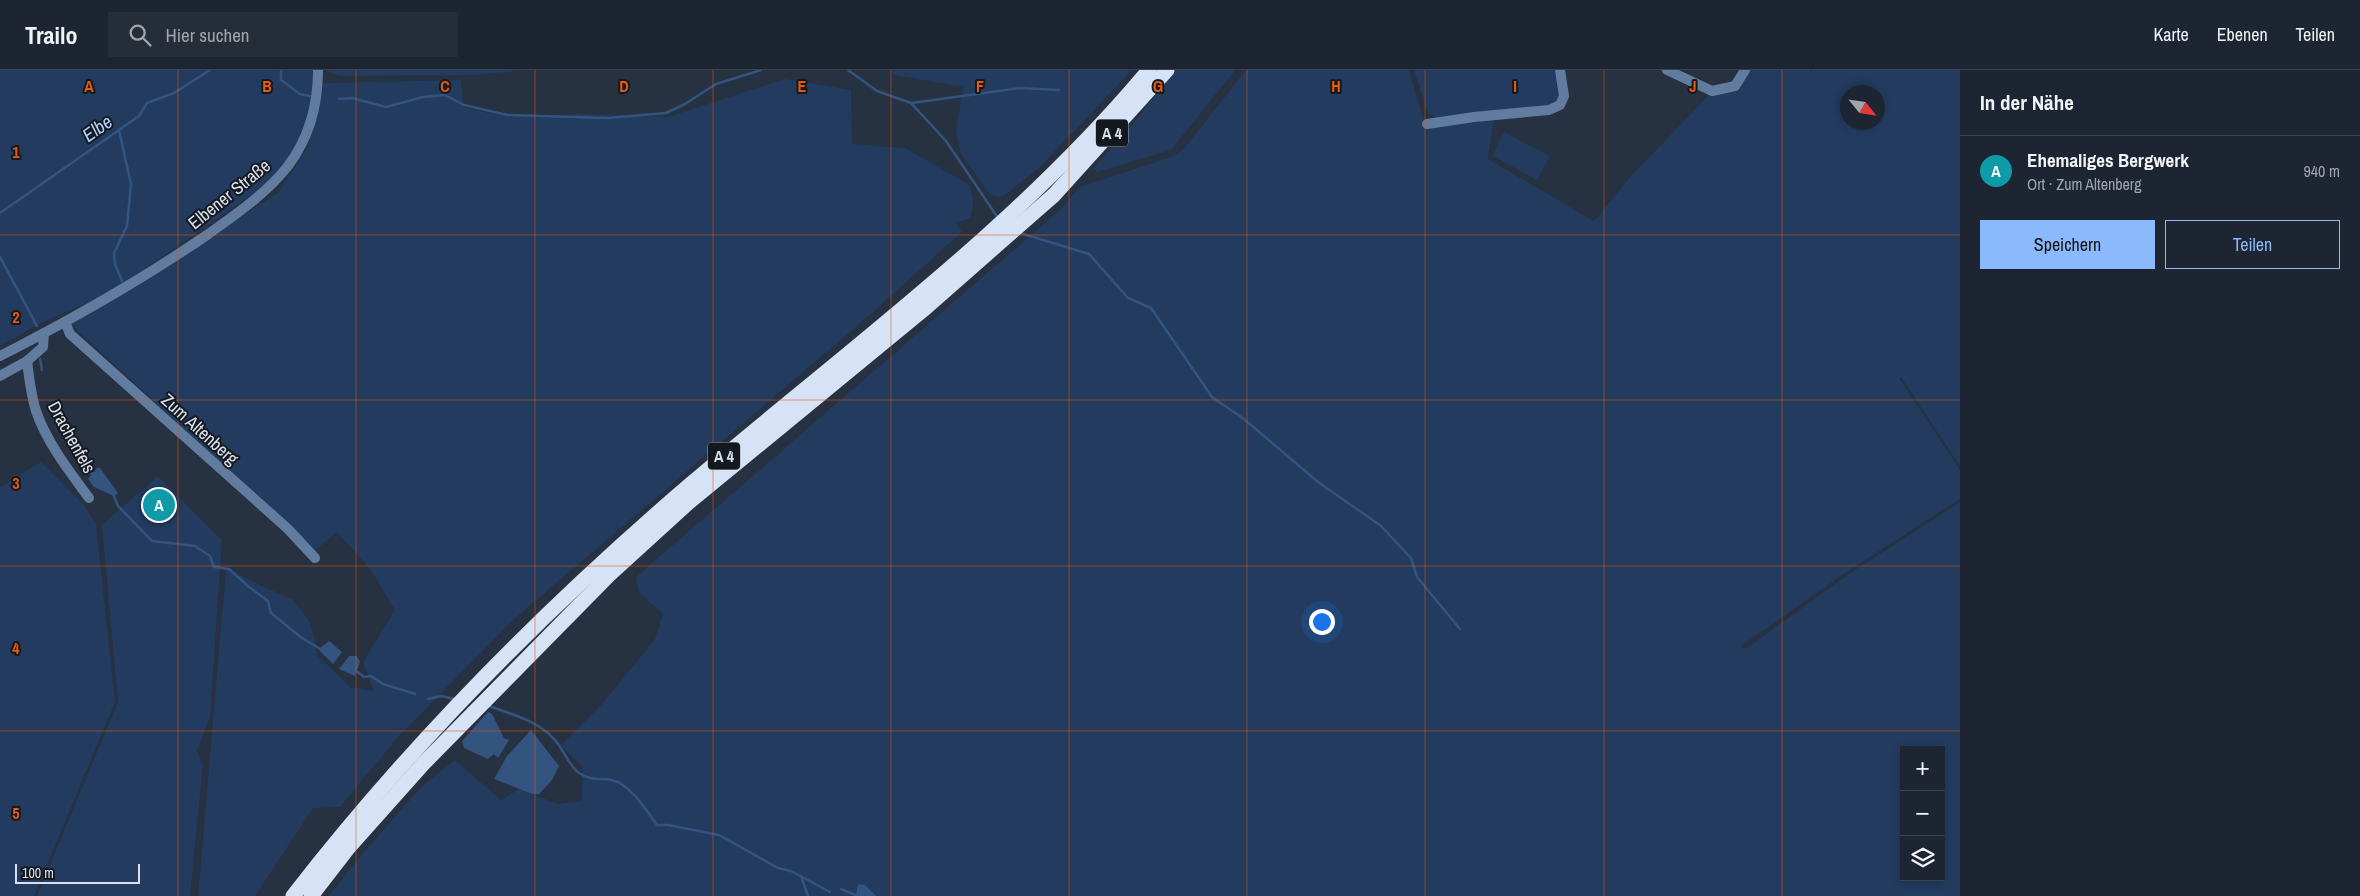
<!DOCTYPE html>
<html lang="de">
<meta charset="utf-8">
<style>
:root{--surface:#1c2531;--page:#252d39;--text:#f1f3f6;--muted:#a0a5ab;--line:#3a424d;--accent:#8abafc}
body{margin:0;font-family:"Archivo Narrow",sans-serif;background:var(--page);color:var(--text)}
.controls{position:absolute;right:15px;bottom:15px;display:grid;overflow:hidden;border-radius:0px;box-shadow:0 2px 8px #0003}
.controls button{width:45px;height:45px;display:grid;place-items:center;padding:0;border:0;border-bottom:1px solid var(--line);background:var(--surface);color:var(--text);font:25px sans-serif}
.compass{position:absolute;left:1840px;top:15px;width:45px;height:45px;border-radius:50%;background:var(--surface);box-shadow:0 2px 8px #0003;rotate:120deg}
.scale{position:absolute;left:15px;bottom:12px;width:125px;box-sizing:border-box;padding-left:5px;border:2px solid #d9e0eb;border-top:0;font-size:14px;line-height:18px;white-space:nowrap;color:#d9e0eb;-webkit-text-stroke:4px #141920;paint-order:stroke}
.you{position:absolute;left:1321px;top:551px;width:18px;height:18px;margin:-12px;border:4px solid #fff;border-radius:50%;background:#1a73e8;box-shadow:0 0 0 8px #1a73e833}
.badge{display:grid;place-items:center;width:32px;height:32px;border-radius:50%;background:var(--accent);color:#fff;font-size:16px;font-weight:700}
.pin{position:absolute;translate:-50% -50%;border:2px solid #fff;box-shadow:0 1px 5px #0006}
.list{margin:0;padding:0;list-style:none}
h2{display:flex;justify-content:space-between;align-items:center;height:65px;margin:0;padding:0 20px;font-size:21px}
h2 small{font-size:16px;font-weight:400;color:var(--muted)}
.list li{display:grid;grid-template-columns:32px 1fr auto;gap:15px;align-items:center;box-sizing:border-box;height:70px;padding:0 20px;border-top:1px solid var(--line)}
.list b{display:block;font-size:19px;white-space:nowrap}
.list p{margin:0;font-size:16px;white-space:nowrap;color:var(--muted)}
.list em{font-size:16px;font-style:normal;color:var(--muted)}
.actions{display:flex;gap:10px;padding:15px 20px}
.actions a{flex:1;padding:11px 0;border:1px solid var(--accent);border-radius:0px;text-align:center;font-size:18px;color:var(--accent)}
.actions .main{background:var(--accent);color:#111}
.icon{flex:none;width:28px;height:28px;fill:none;stroke:currentColor;stroke-width:2;stroke-linecap:round;stroke-linejoin:round}
.map{position:relative;flex:none;width:1960px;height:826px;overflow:hidden}
header{display:flex;align-items:center;gap:30px;box-sizing:border-box;height:70px;padding:0 25px;background:var(--surface);border-bottom:1px solid var(--line)}
header strong{font-size:24px}
nav{display:flex;gap:28px;margin-inline-start:auto;font-size:18px}
.search{width:350px;height:45px;background:var(--page);display:flex;align-items:center;gap:12px;box-sizing:border-box;padding:0 18px;border-radius:0px;color:var(--muted);font-size:19px}
main{display:flex}
aside{flex:1;background:var(--surface)}
.map>svg:first-child{display:block}
.green{fill:#223b5f;fill-rule:evenodd}
.water{fill:#345480}
.lines{fill:none;stroke-linecap:round;stroke-linejoin:round}
.stream{stroke:#345480;stroke-width:2.5}
.minor{stroke:#627ca0;stroke-width:10}
.tertiary{stroke:#627ca0;stroke-width:10}
.motorway{stroke:#d6e2f5;stroke-width:15}
.grid{fill:none;stroke:#e8590c;stroke-width:1;stroke-opacity:0.55}
.labels{text-anchor:middle;dominant-baseline:central;stroke-width:4;stroke-linejoin:round;paint-order:stroke}
.shield{fill:#141920;stroke:#9ea4ae;stroke-width:1}
.shield-label{font-size:16px;font-weight:bold;fill:#d9e0eb}
.street-label{font-size:18px;fill:#d9e0eb;stroke:#141920}
.water-label{font-size:19px;font-style:italic;fill:#b1cff9;stroke:#141920}
.grid-label{font-size:16px;text-anchor:middle;font-weight:bold;fill:#e8590c;stroke:#141920;stroke-width:4;stroke-linejoin:round;paint-order:stroke}
</style>
<header>
<strong>Trailo</strong>
<div class="search"><svg class="icon" aria-label="search" viewBox="0 0 24 24"><circle cx="10" cy="10" r="6"/><path d="M15 15l6 6"/></svg>Hier suchen</div>
<nav><a>Karte</a><a>Ebenen</a><a>Teilen</a></nav>
</header>
<main>
<div class="map">
<svg width="1960" height="826" viewBox="0 0 1960 826">
<rect width="100%" height="100%" fill="#263141"/>
<g class="green">
<path d="M 0,0 L 313,0 L 312,33 L 301,67 L 284,95 L 262,118 L 106,225 L 43,252 L 0,276 Z"/>
<path d="M 325,0 L 525,0 L 478,5 L 340,6 Z"/>
<path d="M 890,0 L 1132,0 L 1039,98 L 1002,127 L 990,125 L 960,82 L 956,62 L 963,17 L 895,5 Z"/>
<path d="M 1175,0 L 1235,0 L 1171,80 L 1097,102 L 1094,98 L 1136,50 Z"/>
<path d="M 1246,0 L 1409,0 L 1425,56 L 1494,47 L 1488,89 L 1594,151 L 1633,104 L 1710,24 L 1736,18 L 1748,0 L 1810,0 L 1810,3 L 1812,0 L 1960,0 L 1960,396 L 1901,307 L 1899,308 L 1960,400 L 1960,429 L 1848,501 L 1741,576 L 1743,579 L 1747,578 L 1849,504 L 1960,432 L 1960,826 L 329,826 L 359,788 L 421,717 L 455,690 L 501,730 L 519,719 L 558,734 L 582,731 L 582,696 L 561,675 L 602,634 L 655,569 L 663,544 L 639,522 L 636,507 L 1061,139 L 1080,117 L 1171,87 L 1183,80 ZM 1848,22 L 1878,22 L 1878,52 L 1848,52 ZM 1904,680 L 1941,680 L 1941,807 L 1904,807 Z"/>
<path d="M 1414,0 L 1558,0 L 1562,25 L 1549,38 L 1436,48 L 1428,43 Z"/>
<path d="M 785,9 L 851,20 L 852,74 L 905,78 L 968,114 C 975,125 974,135 970,148 L 956,153 L 962,162 L 856,257 L 514,549 L 398,667 L 340,737 L 313,738 L 255,826 L 198,826 L 226,499 L 293,530 L 310,552 L 318,586 L 350,617 L 374,621 L 363,592 L 395,540 L 371,500 L 337,462 L 314,481 L 71,254 L 278,123 L 308,77 L 324,13 L 461,10 L 463,37 L 506,47 L 578,44 L 668,47 Z"/>
<path d="M 1504,62 L 1550,86 L 1537,110 L 1492,86 Z"/>
<path d="M 41,392 L 84,435 L 96,454 L 115,632 L 34,826 L 0,826 L 0,417 Z"/>
<path d="M 158,406 L 222,470 L 210,647 L 197,681 L 203,694 L 190,826 L 37,826 L 118,632 L 102,455 Z"/>
</g>
<g class="water">
<path d="M 97,398 L 100,398 L 118,423 L 114,426 L 94,417 L 88,409 Z"/>
<path d="M 329,571 L 342,582 L 333,594 L 320,581 L 319,579 Z"/>
<path d="M 349,586 L 357,586 L 360,592 L 355,606 L 339,599 Z"/>
<path d="M 488,642 L 492,644 L 504,668 L 509,670 L 498,688 L 494,684 L 488,689 L 464,678 L 462,671 Z"/>
<path d="M 531,660 L 559,696 L 552,710 L 539,724 L 532,724 L 494,709 L 507,686 Z"/>
<path d="M 858,814 L 865,815 L 876,826 L 856,826 Z"/>
</g>
<g class="lines">
<g class="stream">
<path d="M 281,0 L 281,10 L 300,24 L 310,26"/>
<path d="M 848,0 L 877,21 L 911,33 L 946,71 L 998,148"/>
<path d="M 339,29 L 352,28 L 386,37 L 423,27 L 445,25 L 464,35 L 507,45 L 608,48 L 666,43 L 685,34 L 716,14 L 761,0"/>
<path d="M 912,33 L 1020,18 L 1059,20"/>
<path d="M 119,60 L 131,114 L 127,156 L 114,183 L 115,194 L 122,211"/>
<path d="M 0,143 L 139,46 L 147,33 L 174,23 L 210,0"/>
<path d="M 1020,163 L 1089,184 L 1128,228 L 1151,238 L 1212,327 L 1244,349 L 1318,412 L 1381,456 L 1411,488 L 1417,507 L 1460,559"/>
<path d="M 0,187 L 37,256"/>
<path d="M 40,289 L 42,300"/>
<path d="M 78,388 L 86,401 L 94,404"/>
<path d="M 113,424 L 118,436 L 152,471 L 195,476 L 210,486 L 214,497 L 229,499 L 249,517 L 268,531 L 271,543 L 302,568 L 322,580"/>
<path d="M 355,600 L 364,607 L 371,606 L 383,614 L 415,624"/>
<path d="M 428,629 L 442,626 L 454,629"/>
<path d="M 489,636 C 511,644 538,651 554,669 C 563,678 568,695 579,703 C 591,711 599,708 612,710 C 629,713 648,742 657,755 L 668,755 L 719,765 L 778,798 L 791,801 L 830,822"/>
<path d="M 801,806 L 808,826"/>
<path d="M 841,819 L 858,826"/>
</g>
<g class="minor">
<path d="M 1667,0 L 1712,21 L 1735,16 L 1745,0"/>
<path d="M 1427,54 L 1474,47 L 1549,40 L 1560,35 L 1564,26 L 1560,0"/>
<path d="M 65,252 L 70,264 L 288,459 L 315,488"/>
<path d="M 27,291 C 29,308 31,325 36,341 C 47,373 70,402 89,428"/>
<path d="M 0,306 L 27,291 L 43,277 L 44,263"/>
</g>
<path class="tertiary" d="M 0,286 C 71,250 141,210 207,165 C 235,145 266,124 288,96 C 309,68 318,35 318,0"/>
<g class="motorway">
<path d="M 293,826 C 410,675 546,538 692,413 C 848,280 1017,158 1149,0"/>
<path d="M 311,826 L 349,777 L 423,694 L 609,505 L 688,433 L 923,240 L 1054,125 L 1167,0"/>
</g>
</g>
<path class="grid" d="M 178,0 L 178,826M 356,0 L 356,826M 535,0 L 535,826M 713,0 L 713,826M 891,0 L 891,826M 1069,0 L 1069,826M 1247,0 L 1247,826M 1425,0 L 1425,826M 1604,0 L 1604,826M 1782,0 L 1782,826M 0,165 L 1960,165M 0,330 L 1960,330M 0,496 L 1960,496M 0,661 L 1960,661"/>
<g class="labels">
<g class="shield">
<rect x="1096" y="49.5" width="32" height="27" rx="4"/>
<rect x="708" y="372.5" width="32" height="27" rx="4"/>
</g>
<g class="shield-label">
<text x="1112" y="63">A 4</text>
<text x="724" y="386">A 4</text>
</g>
<g class="street-label">
<text transform="translate(229 124) rotate(-39)">Elbener Straße</text>
<text transform="translate(200 359) rotate(42)">Zum Altenberg</text>
<text transform="translate(72 367) rotate(61)">Drachenfels</text>
</g>
<g class="water-label">
<text transform="translate(97 58) rotate(-35)">Elbe</text>
</g>
</g>
<g class="grid-label">
<text x="89" y="22">A</text>
<text x="267" y="22">B</text>
<text x="445" y="22">C</text>
<text x="624" y="22">D</text>
<text x="802" y="22">E</text>
<text x="980" y="22">F</text>
<text x="1158" y="22">G</text>
<text x="1336" y="22">H</text>
<text x="1515" y="22">I</text>
<text x="1693" y="22">J</text>
<text x="16" y="88">1</text>
<text x="16" y="253">2</text>
<text x="16" y="419">3</text>
<text x="16" y="584">4</text>
<text x="16" y="749">5</text>
</g>
</svg>
<div class="controls">
<button>+</button>
<button>−</button>
<button><svg class="icon" aria-label="layers" viewBox="0 0 24 24"><path d="M12 4l9 5-9 5-9-5zM3 14l9 5 9-5"/></svg></button>
</div>
<svg class="compass" viewBox="-18 -18 36 36"><path d="M0-13l5 13h-10z" fill="#e53935"/><path d="M0 13l5-13h-10z" fill="#a0a5ab"/></svg>
<div class="scale">100 m</div>
<div class="you"></div>
<div class="pin badge" style="left:159px;top:435px;background:#0f9aa8">A</div>
</div>
<aside>
<h2>In der Nähe<small></small></h2>
<ul class="list">
<li><span class="badge" style="background:#0f9aa8">A</span><div><b>Ehemaliges Bergwerk</b><p>Ort · Zum Altenberg</p></div><em>940 m</em></li>
</ul>
<div class="actions"><a class="main">Speichern</a><a>Teilen</a></div>
</aside>
</main>
